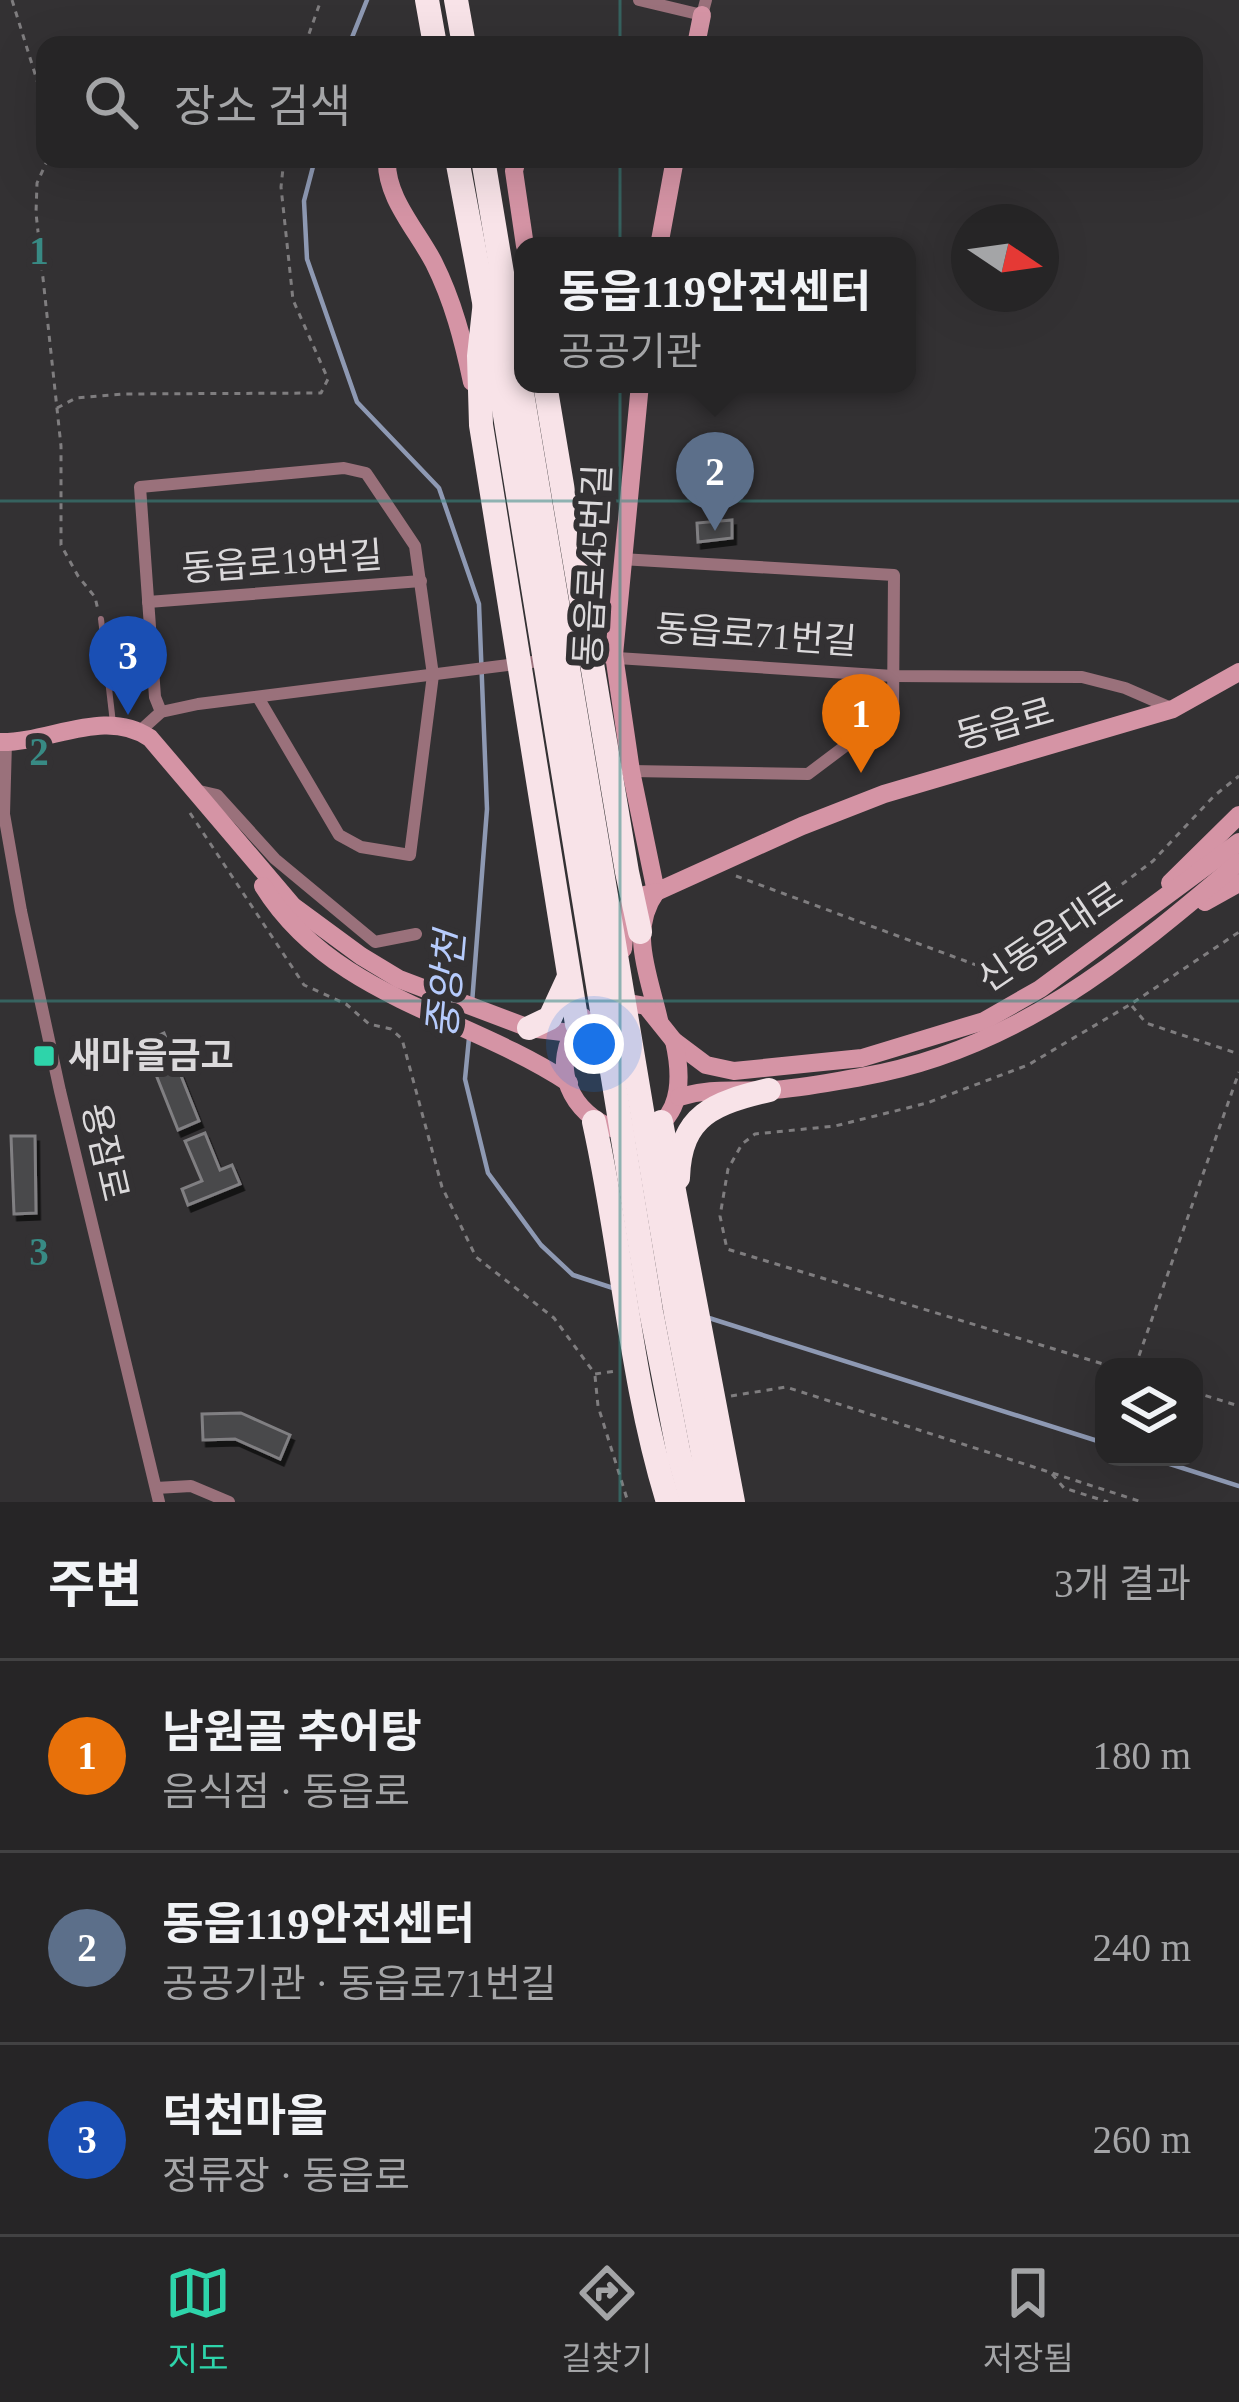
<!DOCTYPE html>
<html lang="ko">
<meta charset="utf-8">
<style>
:root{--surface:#262526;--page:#2e2d2e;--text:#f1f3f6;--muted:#a4a5a7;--line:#424243;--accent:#2ed4aa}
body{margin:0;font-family:"Times New Roman","Noto Sans KR",serif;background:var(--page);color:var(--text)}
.controls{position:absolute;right:36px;bottom:36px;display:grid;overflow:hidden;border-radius:24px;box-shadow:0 12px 48px #0002}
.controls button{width:108px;height:108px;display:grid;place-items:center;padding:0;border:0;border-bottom:3px solid var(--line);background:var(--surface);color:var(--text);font:60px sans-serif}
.compass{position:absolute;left:951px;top:204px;width:108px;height:108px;border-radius:50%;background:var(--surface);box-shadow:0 12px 48px #0002;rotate:103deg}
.you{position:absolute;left:594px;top:1044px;width:42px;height:42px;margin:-30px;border:9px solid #fff;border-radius:50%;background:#1a73e8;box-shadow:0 0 0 18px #1a73e833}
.badge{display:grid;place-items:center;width:78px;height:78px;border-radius:50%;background:var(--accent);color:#fff;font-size:39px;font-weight:700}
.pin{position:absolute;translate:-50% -99px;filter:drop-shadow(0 3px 6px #0008)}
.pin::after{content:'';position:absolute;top:63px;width:42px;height:36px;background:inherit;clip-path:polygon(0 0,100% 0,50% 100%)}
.popup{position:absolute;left:514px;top:237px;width:402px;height:156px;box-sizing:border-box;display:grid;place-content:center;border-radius:24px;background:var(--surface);filter:drop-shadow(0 3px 9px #0005);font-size:39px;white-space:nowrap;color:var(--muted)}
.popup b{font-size:45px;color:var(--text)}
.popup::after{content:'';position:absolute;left:50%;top:100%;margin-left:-24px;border:24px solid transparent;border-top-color:var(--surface)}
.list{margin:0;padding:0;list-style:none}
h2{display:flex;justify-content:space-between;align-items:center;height:156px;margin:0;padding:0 48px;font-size:51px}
h2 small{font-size:39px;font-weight:400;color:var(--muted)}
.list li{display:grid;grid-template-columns:78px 1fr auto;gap:36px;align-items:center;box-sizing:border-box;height:192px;padding:0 48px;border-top:3px solid var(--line)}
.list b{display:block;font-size:45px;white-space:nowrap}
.list p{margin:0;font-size:39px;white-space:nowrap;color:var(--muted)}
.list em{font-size:39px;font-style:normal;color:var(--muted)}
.icon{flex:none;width:66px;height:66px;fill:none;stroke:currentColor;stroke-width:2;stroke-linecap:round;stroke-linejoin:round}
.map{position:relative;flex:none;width:1239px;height:1502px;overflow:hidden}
.search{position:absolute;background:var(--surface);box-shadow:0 12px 48px #0002;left:36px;right:36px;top:36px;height:132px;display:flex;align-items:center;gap:30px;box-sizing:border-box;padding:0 42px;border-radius:24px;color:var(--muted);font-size:45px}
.sheet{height:732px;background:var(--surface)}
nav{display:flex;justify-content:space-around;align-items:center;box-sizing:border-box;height:168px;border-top:3px solid var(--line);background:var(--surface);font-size:33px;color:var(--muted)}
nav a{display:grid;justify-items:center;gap:6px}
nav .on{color:var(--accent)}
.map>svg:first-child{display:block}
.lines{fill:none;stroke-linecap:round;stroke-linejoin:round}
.stream{stroke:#8e99b3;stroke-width:4.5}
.building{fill:#49484b;stroke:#807f82;stroke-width:3;filter:url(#shadow)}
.path{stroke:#7f7d7f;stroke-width:3;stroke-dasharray:6 6;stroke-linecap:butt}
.lane{stroke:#9a717b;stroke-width:6}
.street{stroke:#9a717b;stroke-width:12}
.secondary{stroke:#d594a5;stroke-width:18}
.highway{stroke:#f8e3e8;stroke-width:24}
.highway-bridge{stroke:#f8e3e8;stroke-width:24}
.grid{fill:none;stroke:#388a84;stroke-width:3;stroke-opacity:0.55}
.poi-dot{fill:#2ed4aa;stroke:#333133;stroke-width:4.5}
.labels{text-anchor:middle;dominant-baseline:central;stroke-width:12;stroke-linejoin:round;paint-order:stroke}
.street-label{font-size:36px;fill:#dbd9db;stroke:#333133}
.poi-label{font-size:36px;font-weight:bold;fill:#dbd9db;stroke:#333133;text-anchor:start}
.water-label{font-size:39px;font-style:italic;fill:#b6cbfc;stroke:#333133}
.grid-label{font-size:39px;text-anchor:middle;font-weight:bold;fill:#388a84;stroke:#333133;stroke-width:12;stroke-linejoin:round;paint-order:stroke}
</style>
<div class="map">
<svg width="1239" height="1502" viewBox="0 0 1239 1502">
<defs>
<filter id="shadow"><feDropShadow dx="3.5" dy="6" stdDeviation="0" flood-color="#0009"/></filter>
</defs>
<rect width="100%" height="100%" fill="#333133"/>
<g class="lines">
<g class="stream">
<path d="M 349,45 L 367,0"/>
<path d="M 315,159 L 304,201 L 307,259 L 357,402 L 439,488 L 479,604 L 487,809 L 472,1003"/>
<path d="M 469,1038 L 465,1079 L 488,1173 L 541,1245 L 573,1275 L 613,1288"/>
<path d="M 709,1318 L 1104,1443"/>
<path d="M 1148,1457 L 1239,1486"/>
</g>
</g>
<g class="building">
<path d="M 732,520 L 732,538 L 698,542 L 697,523 Z"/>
<path d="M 164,1033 L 199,1121 L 178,1130 L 143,1042 Z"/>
<path d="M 205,1133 L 220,1170 L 232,1165 L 240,1184 L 188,1205 L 182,1189 L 202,1181 L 185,1141 Z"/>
<path d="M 11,1136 L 35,1136 L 36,1213 L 14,1214 Z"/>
<path d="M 241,1413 L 290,1435 L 280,1459 L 235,1439 L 203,1440 L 202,1414 Z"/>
</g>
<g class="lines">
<g class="path">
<path d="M 12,0 L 45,106"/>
<path d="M 305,45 L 321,0"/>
<path d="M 48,159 L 37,183 L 36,213 L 61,446 L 61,545 L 78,576 L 95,597 L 98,610"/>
<path d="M 57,408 L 76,398 L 123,394 L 321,393 L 328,379 L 293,300 L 281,187 L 284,159"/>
<path d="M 190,813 L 304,985 L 346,1004 L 369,1024 L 391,1029 L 402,1039 L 442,1187 L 476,1257 L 554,1318 L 595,1374 L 616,1371"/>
<path d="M 736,876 L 995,972 L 1006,971 L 1153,861 L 1214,796 L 1239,776"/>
<path d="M 1132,1006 L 1146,1023 L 1239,1054"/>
<path d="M 1113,1367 L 727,1249 L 720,1216 L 728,1169 L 742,1144 L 755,1134 L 835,1126 L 927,1103 L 1028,1065 L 1131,1004 L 1239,932"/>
<path d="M 1135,1367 L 1239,1072"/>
<path d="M 595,1376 L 598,1406 L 628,1502"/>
<path d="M 1194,1392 L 1239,1406"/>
<path d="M 731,1396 L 786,1387 L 1142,1502"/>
<path d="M 1052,1474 L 1064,1488 L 1108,1502"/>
</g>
<path class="lane" d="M 101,619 L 113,723"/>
<g class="street">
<path d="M 639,0 L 702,15 L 706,0"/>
<path d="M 621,559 L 894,575 L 893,710 L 808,774 L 631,771"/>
<path d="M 148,602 L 421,581"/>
<path d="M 586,656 L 893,676 L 1082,677 L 1125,688 L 1171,708"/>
<path d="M 161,712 L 155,697 L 140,487 L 344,468 L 366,473 L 415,546 L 433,675 L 410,855 L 361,847 L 339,835 L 259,699"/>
<path d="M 140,731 L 161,712 L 198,704 L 548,660"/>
<path d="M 6,742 L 4,814 L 21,911 L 60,1091 L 159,1502"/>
<path d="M 195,790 L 217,795 L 275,859 L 375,942 L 416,934"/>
<path d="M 156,1488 L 191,1486 L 229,1502"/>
</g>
<g class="secondary">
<path d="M 696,45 L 702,15"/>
<path d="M 387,159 C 385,197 417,230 434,263 C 453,301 463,340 472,382"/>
<path d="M 517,159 L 514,171 L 525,246"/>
<path d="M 659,246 L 675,159"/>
<path d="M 640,384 L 614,655 L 631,771 L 656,892 L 802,826 L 884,794 L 1173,709 L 1239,672"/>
<path d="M 0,742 C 50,743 105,707 150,738 L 293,906 L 361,956 L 399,979 L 529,1028 L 571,1033"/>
<path d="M 1170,883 L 1239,815"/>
<path d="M 263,886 C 332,997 466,1015 569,1083"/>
<path d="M 1205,902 L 1239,883"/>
<path d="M 623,949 L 627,907 L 631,899 L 656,892 C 628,931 649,975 659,1020"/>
<path d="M 617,1001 L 646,1006 L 674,1041 L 706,1065 L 734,1071 L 862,1058 L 984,1021 L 1040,989 L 1239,842"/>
<path d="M 583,1017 C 504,1121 711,1202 674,1041"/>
<path d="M 679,1097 C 713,1087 735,1092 769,1090 C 799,1089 831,1082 861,1077 C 1016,1050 1123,960 1239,862"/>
</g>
<g class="highway">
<path d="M 427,0 L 435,45"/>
<path d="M 456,0 L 464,45"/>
<path d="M 457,159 L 502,397"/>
<path d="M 483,159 L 522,393"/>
<path d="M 485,301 L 479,356 L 481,425 L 577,1024"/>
<path d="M 545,384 L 627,872 L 640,932"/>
<path d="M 529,1028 L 550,1018 L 568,979"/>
<path d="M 594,1122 C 622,1247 630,1379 668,1502"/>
<path d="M 661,1122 L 733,1502"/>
<path d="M 678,1178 C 680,1114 715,1103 769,1090"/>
<path d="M 679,1455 L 692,1502"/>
<path d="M 705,1464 L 714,1502"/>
</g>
<g class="highway-bridge">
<path d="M 522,393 L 676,1314 L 705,1464"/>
<path d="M 502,397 L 651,1311 L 679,1455"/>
</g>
</g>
<path class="grid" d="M 620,0 L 620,45M 620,159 L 620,1502M 0,501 L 1239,501M 0,1001 L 1239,1001"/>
<rect class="poi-dot" x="32" y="1044" width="24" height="24" rx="6"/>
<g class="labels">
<g class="street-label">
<text transform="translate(282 562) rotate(-4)">동읍로19번길</text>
<text transform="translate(593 565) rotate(-87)">동읍로45번길</text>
<text transform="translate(756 635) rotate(4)">동읍로71번길</text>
<text transform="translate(1005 724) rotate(-16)">동읍로</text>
<text transform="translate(1050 937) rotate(-34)">신동읍대로</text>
<text transform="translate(105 1152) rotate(77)">용잠로</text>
</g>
<g class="poi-label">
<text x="68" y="1056">새마을금고</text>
</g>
<g class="water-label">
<text transform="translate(446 985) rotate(-85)">중앙천</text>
</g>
</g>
<g class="grid-label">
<text x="39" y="264">1</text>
<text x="39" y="765">2</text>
<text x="39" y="1265">3</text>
</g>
</svg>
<div class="controls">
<button><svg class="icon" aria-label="layers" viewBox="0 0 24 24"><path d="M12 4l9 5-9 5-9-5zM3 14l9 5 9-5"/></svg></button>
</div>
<svg class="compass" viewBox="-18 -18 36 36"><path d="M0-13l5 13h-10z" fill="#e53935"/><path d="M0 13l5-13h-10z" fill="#a4a5a7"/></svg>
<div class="you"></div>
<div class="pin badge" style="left:861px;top:773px;background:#e8710a">1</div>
<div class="pin badge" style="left:715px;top:531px;background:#5c6f8a">2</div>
<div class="popup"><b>동읍119안전센터</b>공공기관</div>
<div class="pin badge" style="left:128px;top:715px;background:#1a4fb4">3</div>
<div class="search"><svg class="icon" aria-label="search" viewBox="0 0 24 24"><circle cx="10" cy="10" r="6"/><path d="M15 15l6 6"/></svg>장소 검색</div>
</div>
<section class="sheet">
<h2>주변<small>3개 결과</small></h2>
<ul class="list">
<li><span class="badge" style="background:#e8710a">1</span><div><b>남원골 추어탕</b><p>음식점 · 동읍로</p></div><em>180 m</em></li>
<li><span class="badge" style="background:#5c6f8a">2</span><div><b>동읍119안전센터</b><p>공공기관 · 동읍로71번길</p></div><em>240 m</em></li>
<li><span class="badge" style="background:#1a4fb4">3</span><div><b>덕천마을</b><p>정류장 · 동읍로</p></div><em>260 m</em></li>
</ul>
</section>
<nav>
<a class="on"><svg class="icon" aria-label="map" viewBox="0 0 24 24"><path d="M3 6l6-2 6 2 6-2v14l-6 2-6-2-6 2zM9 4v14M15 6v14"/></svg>지도</a>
<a><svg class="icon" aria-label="directions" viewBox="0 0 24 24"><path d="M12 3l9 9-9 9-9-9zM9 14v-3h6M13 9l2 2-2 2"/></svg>길찾기</a>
<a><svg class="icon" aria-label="saved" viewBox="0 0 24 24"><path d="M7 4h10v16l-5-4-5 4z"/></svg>저장됨</a>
</nav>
